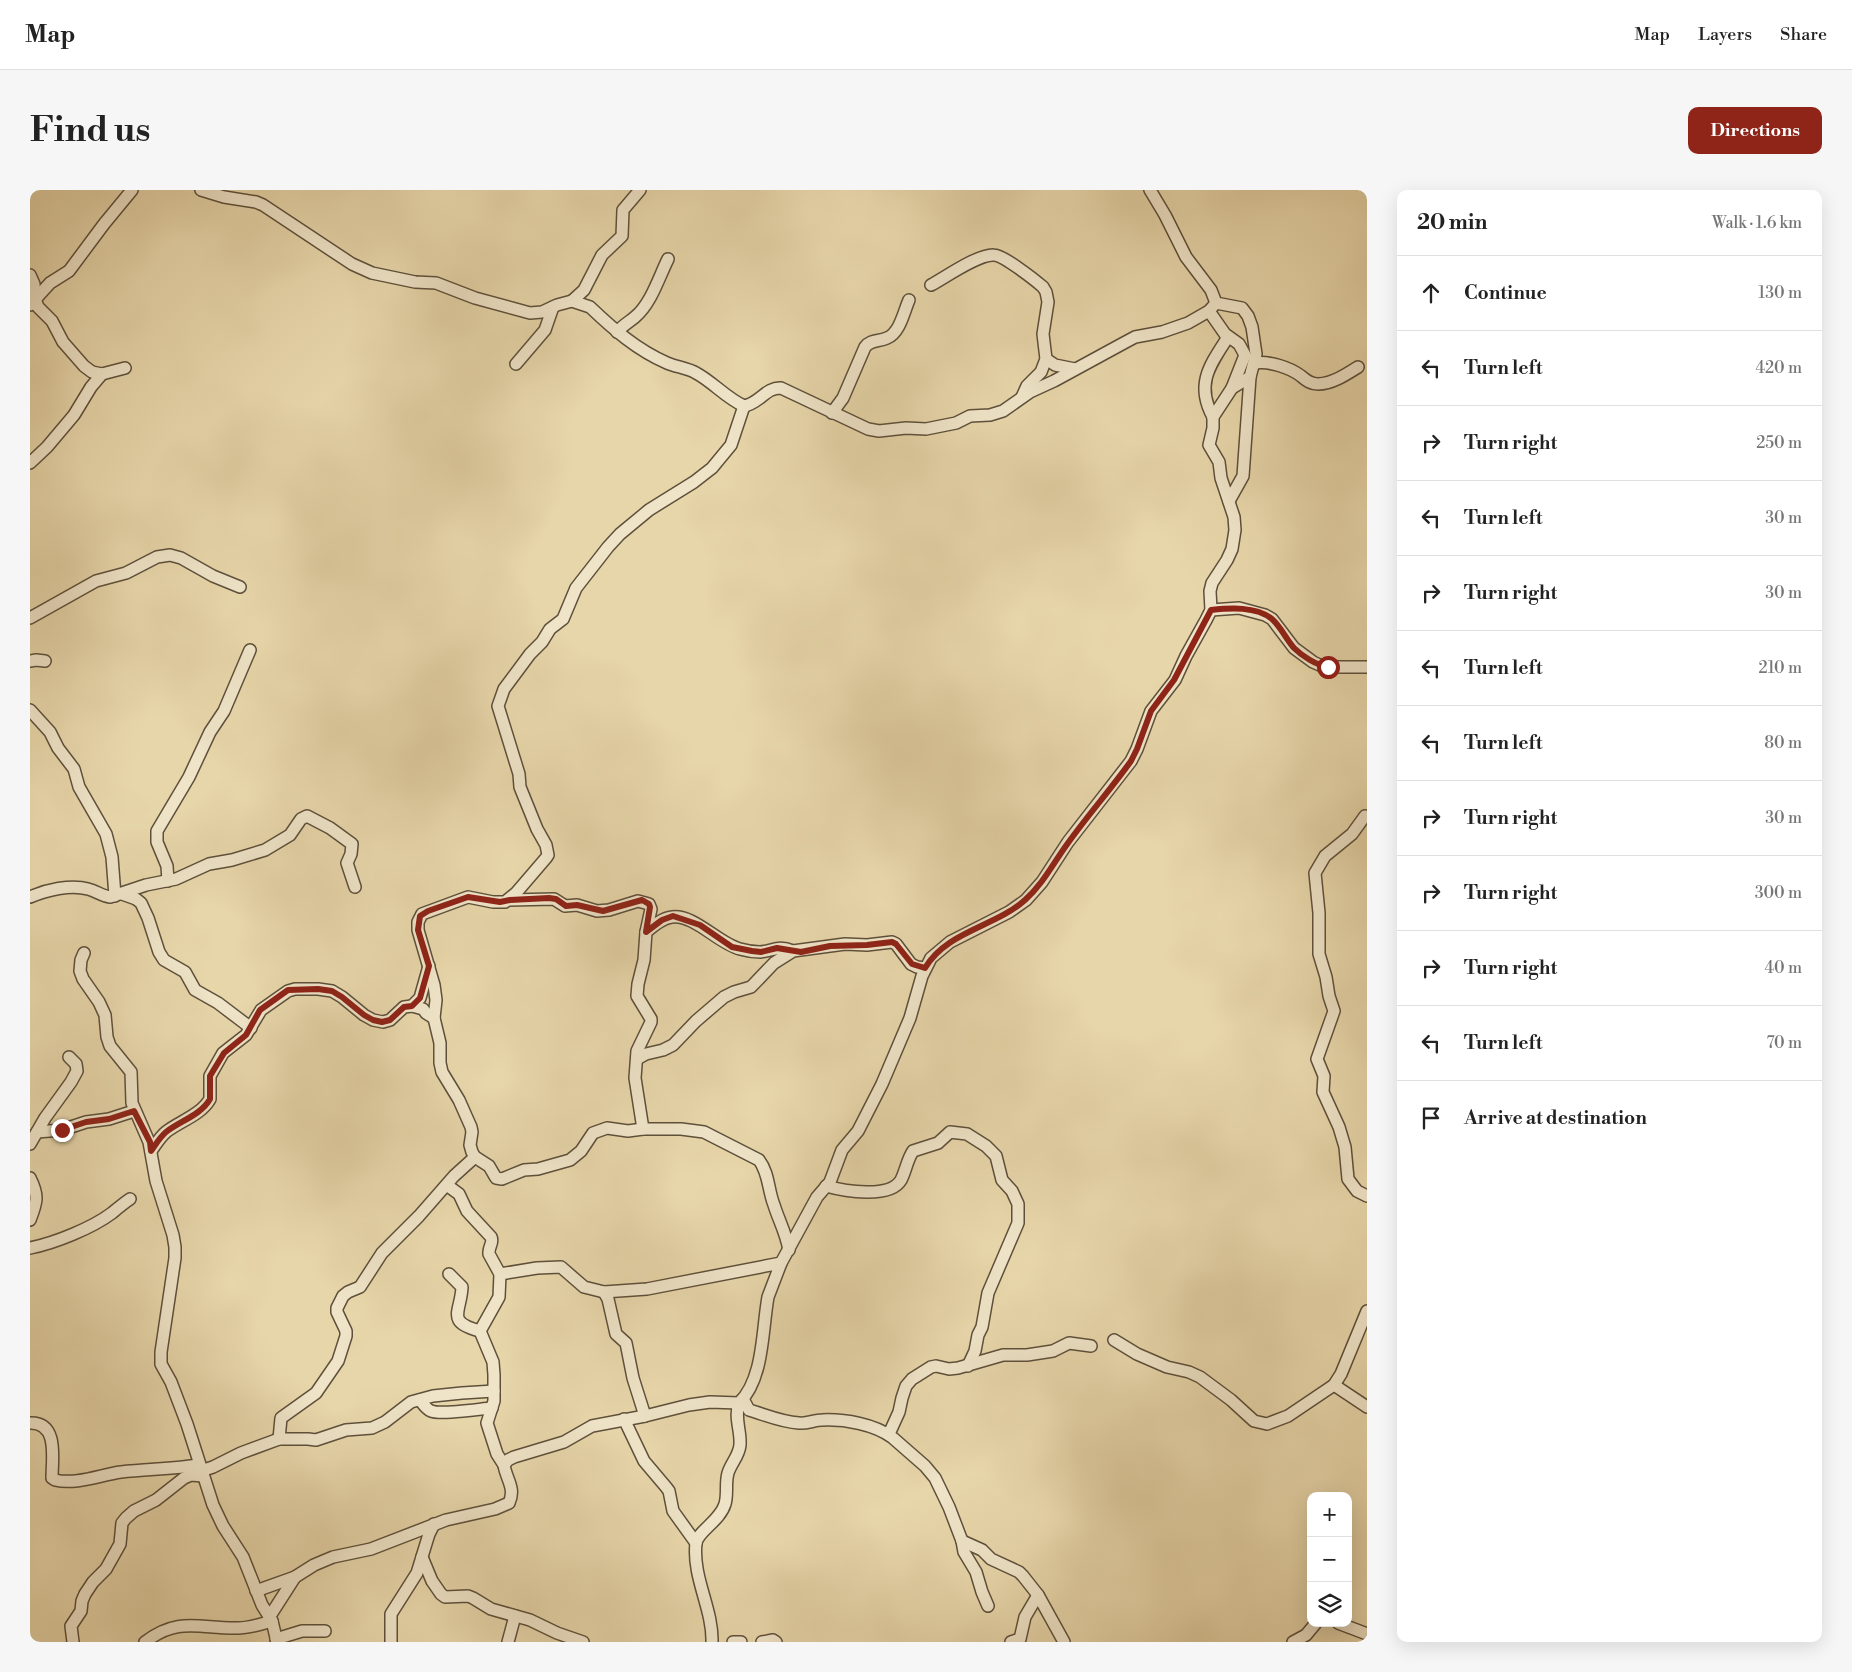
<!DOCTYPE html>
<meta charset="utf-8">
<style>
:root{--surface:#fff;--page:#f6f6f6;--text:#222;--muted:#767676;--line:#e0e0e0;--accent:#8f2418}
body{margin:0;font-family:"Libre Bodoni",serif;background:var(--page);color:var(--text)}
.controls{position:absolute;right:15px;bottom:15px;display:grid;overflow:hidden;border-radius:10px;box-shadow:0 5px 20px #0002}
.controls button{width:45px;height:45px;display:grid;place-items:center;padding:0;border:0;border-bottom:1px solid var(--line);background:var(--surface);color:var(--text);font:25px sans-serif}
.stop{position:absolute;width:15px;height:15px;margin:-11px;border:4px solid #8f2418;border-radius:50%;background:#fff}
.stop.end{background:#8f2418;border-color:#fff;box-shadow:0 1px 5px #0008}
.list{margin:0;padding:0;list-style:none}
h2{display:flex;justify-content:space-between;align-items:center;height:65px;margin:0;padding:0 20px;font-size:21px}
h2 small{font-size:16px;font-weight:400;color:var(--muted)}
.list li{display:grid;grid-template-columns:32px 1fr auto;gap:15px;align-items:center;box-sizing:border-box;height:75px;padding:0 20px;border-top:1px solid var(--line)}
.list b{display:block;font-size:19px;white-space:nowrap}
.list em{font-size:16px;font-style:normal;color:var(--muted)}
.icon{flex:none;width:28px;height:28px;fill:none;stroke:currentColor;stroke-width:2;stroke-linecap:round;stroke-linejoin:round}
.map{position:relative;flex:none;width:1337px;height:1452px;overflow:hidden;border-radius:10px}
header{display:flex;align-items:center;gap:30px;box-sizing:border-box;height:70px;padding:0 25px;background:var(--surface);border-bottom:1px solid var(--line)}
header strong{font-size:24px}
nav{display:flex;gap:28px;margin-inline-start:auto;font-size:18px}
.intro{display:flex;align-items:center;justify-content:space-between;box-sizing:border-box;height:120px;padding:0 30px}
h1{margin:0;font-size:35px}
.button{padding:12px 22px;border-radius:10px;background:var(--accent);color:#fff;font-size:18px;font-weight:700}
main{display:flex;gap:30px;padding:0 30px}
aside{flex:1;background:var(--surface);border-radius:10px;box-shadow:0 5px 20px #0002}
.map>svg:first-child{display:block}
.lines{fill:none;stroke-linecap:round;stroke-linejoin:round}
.minor-casing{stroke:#5e503b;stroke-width:14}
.minor{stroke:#efe4c8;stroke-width:11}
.route{stroke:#8f2418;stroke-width:6}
</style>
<header>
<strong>Map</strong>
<nav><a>Map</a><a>Layers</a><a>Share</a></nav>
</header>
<div class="intro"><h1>Find us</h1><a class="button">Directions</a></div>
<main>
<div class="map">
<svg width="1337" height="1452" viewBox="0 0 1337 1452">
<rect width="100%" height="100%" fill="#e7d6aa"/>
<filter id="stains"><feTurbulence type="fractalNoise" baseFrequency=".004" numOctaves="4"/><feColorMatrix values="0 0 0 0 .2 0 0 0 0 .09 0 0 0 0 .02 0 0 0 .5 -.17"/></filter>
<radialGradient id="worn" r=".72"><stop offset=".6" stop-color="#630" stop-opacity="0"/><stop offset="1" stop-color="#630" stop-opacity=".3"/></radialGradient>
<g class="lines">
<defs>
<g id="minor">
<path d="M 171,0 L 194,7 L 226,12 L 233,15 L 322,74 L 342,83 L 385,92 L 406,93 L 445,108 L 500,123 L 512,122 L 527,115 L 542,111 L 560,117 C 583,139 607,160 637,173 C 646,177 658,178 666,183 C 683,192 696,208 714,216 C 729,214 736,197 751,198 L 838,239 L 849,241 L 876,238 L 896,239 L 926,233 L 940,226 L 960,225 L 973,221 L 1000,202 L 1024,191 L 1092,154 L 1105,147 L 1132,142 L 1158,133 L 1179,121 L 1186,113"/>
<path d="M 0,85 L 4,94 L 5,109 L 8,117 L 22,131 L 33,152 L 54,176 L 62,182 L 72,184 L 95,178"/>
<path d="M 901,95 C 916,87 948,64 964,65 C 973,65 1005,90 1013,97 L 1016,102 L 1018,112 L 1013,144 L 1016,169 L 1011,182 L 997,196 L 992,207"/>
<path d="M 542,111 L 554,100 L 572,65 L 592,46 L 593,20 L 610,0"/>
<path d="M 0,115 L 20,93 L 39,81 L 74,34 L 102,0"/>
<path d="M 1179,121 L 1195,144 L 1209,154 L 1215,165 L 1202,198"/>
<path d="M 587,142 C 592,136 599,132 605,127 C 621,114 629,87 638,69"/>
<path d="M 1016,169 L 1025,175 L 1045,179"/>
<path d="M 1225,173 C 1239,171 1259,177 1271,186 C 1276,190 1280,194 1288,194 C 1302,194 1317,184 1328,177"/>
<path d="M 486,174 L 515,140 L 523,117"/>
<path d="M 714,216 L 701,255 L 682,278 L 664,292 L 619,320 L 590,344 L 578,357 L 546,398 L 533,429 L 520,439 L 512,452 L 500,464 L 474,499 L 468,516 L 489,584 L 490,597 L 507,639 L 516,655 L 518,665 L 516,668 L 486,703 L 475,712 L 463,712 L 438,707 L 392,724 L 388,732 L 388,740 L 404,795 L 406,810 L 404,828 L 410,853 L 410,873 L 412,882 L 429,910 L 441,937 L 442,942 L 440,955 L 442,962 L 445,967 L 459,976 L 466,988 L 472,989 L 494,980 L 508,979 L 540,970 L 551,961 L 563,943 L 577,938 L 598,941 L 613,939 L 651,939 L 674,942 L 729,970 C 739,983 738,1000 744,1015 C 749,1031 756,1043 759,1060"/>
<path d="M 802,223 L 813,208 L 835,157 C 841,149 849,152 857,148 C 870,143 874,121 879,110"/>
<path d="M 1183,227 C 1165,194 1180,175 1198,147"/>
<path d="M 0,273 L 17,257 L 44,225 L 61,197 L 72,184"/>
<path d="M 1199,311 L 1213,286 L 1220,187"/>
<path d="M 1181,420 L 1209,418 L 1235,425 L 1242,429 L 1264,458 L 1283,472 L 1294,477 L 1337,477"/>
<path d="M 0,428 L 66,391 L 96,383 L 127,367 L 140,365 L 151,368 L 183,386 L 210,397"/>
<path d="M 0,471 L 6,470 L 15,471"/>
<path d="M 0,520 L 20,542 L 28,558 L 44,579 L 49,597 L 76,644 L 82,667 L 85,706"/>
<path d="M 1335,626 L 1322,644 L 1295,666 L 1285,683 L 1289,723 L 1289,764 L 1296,787 L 1299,806 L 1304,821 L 1287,869 L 1294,886 L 1293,902 L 1309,937 L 1315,957 L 1318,989 L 1327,1001 L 1337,1006"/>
<path d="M 138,691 L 137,676 L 127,652 L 127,641 L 159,587 L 180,542 L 194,521 L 220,460"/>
<path d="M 92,704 L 106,709 L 111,713 L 118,728 L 129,762 L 134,770 L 155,782 L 165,800 L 188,813 L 221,838"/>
<path d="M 0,707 C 16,700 41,694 58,699 C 66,701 72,706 80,707 L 116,695 L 146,689 L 179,674 L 202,670 L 235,660 L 260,645 L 271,629 L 277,626 L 300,638 L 322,654 L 321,664 L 317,673 L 325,697"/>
<path d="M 479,710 L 524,709 L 535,716 L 547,715 L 567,721 L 579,720 L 608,711 L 619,714 L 621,719 L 616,742 L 614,770 L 608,794 L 607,806 L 621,829 L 621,832 L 607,861 L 605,888 L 613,939"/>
<path d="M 616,742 C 623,736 632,728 642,727 C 664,724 689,754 710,759 C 717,761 723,762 730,762 C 743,761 748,755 763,761"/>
<path d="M 54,763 L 51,770 L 50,781 L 53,789 L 69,812 L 75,825 L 77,847 L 80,856 L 101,882 L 102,913 L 119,952 L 126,991 L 143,1045 L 145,1057 L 145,1068 L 131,1162 L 131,1174 L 141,1192 L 157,1234 L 183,1315 L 193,1336 L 213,1367 L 232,1415 L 242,1431 L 247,1452"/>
<path d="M 382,816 L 390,808 L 399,776"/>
<path d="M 607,869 L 616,864 L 633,860 L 643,855 L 666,831 L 694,807 L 704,802 L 721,797 L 744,773 L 763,761 L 815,754 L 837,755 L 862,752 L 866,754 L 881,774 L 887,777 L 895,778"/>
<path d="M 7,942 L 32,940 L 56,932 L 79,929 L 104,921"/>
<path d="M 0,954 L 15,928 L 41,892 L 47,881 L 46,874 L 39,867"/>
<path d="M 121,961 C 126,954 130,947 136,942 C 150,931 171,925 180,909 L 180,886 L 193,863 L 216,845 L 231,820 L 258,801 L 265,799 L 288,799 L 302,801 L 312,807 L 334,825 L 343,830 L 353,832 L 360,830 L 374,817 L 382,816 L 393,819 L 396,823 L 404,828"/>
<path d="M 0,988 C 9,1006 7,1012 0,1030"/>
<path d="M 418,996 L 429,1004 L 437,1021 L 461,1047 C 464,1053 458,1057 459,1064 L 470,1084 L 469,1107 L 450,1141 L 463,1172 L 464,1185 L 464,1211 L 457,1233 L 467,1264 L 474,1275"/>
<path d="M 796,996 C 814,1001 860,1009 871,990 C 876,980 877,970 883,961 L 908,953 L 920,942 L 937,944 L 956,956 L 966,966 L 972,990 L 982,1001 L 988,1014 L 988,1033 L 958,1103 L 952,1137 L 948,1145 L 945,1161 L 938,1176"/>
<path d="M 0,1058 C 25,1053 62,1038 82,1023 C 88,1018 94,1013 100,1009"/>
<path d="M 419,1084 L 432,1097 C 431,1122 415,1132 450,1141"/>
<path d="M 470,1084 L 507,1078 L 531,1077 L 554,1097 L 574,1102 L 617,1099 L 751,1073"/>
<path d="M 574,1102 L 578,1109 L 586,1144 L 596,1153 L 603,1188 L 615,1226"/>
<path d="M 1084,1150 L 1107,1164 L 1137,1177 L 1159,1182 L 1170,1187 L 1201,1210 L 1224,1231 L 1237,1234 L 1258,1226 L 1304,1195 L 1311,1184 L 1337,1121"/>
<path d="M 1304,1195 L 1337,1217"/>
<path d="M 713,1209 L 719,1220 C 736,1225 751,1232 769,1233 C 777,1234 784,1230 792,1230 C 814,1229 845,1234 863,1248 L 895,1276 L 905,1288 L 919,1317 L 932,1351 L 934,1362 L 946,1382 L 952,1402 L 958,1416"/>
<path d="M 390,1210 C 393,1214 396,1219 401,1221 C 410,1225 449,1219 462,1218"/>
<path d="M 594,1229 L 614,1271 L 636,1297 L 639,1301 L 643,1321 L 666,1353"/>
<path d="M 0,1233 C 29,1232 22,1269 22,1288 L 25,1290 C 46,1295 70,1285 91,1282 C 117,1279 143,1279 169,1275"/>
<path d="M 859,1244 L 869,1222 L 872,1208 L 876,1196 L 882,1189 L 901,1177 L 906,1176 L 919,1179 L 928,1178 L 973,1165 L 997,1165 L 1023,1161 L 1039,1153 L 1061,1156"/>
<path d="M 249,1249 L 251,1228 L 286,1203 L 308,1171 L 316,1146 L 316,1141 L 307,1122 L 307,1118 L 313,1106 L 318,1102 L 330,1097 L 352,1063 L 389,1026 L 424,986 L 445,967"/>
<path d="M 171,1281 L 183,1277 L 211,1263 L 249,1249 L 278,1249 L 286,1250 L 316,1240 L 342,1238 L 355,1232 L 381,1212 L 403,1206 L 432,1203 L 464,1201"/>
<path d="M 932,1351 L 952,1360 L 961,1369 L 989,1382 L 993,1386 L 1008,1405 L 1034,1452"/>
<path d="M 392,1367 L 402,1391 L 411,1404 L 415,1407 L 438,1406 L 443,1408 L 461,1419 L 500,1430 L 527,1443 L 553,1452"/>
<path d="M 226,1401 L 265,1387 L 284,1375 L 303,1367 L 341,1359 L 416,1330 L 465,1319 L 479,1313 C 486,1298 476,1289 474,1275 L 478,1270 L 484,1267 L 534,1252 L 562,1236 L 615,1226 L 659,1215 L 680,1212 L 709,1213 C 734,1189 732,1140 738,1107 L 751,1073 L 787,1007 L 800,992 L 812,960 L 828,941 L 852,894 L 880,828 L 892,786 L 901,768 L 920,752 L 979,722 L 996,710 L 1012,692 L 1038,652 L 1101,571 L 1107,559 L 1121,521 L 1145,490 L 1156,466 L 1176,430 L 1181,420 L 1180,401 L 1182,393 L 1197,370 L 1202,359 L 1205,340 L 1204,327 L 1191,288 L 1189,272 L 1179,255 L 1183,238 L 1183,227 L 1202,198 L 1220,187 L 1226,164 L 1222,137 L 1218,126 L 1212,118 L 1186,113 L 1181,100 L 1156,67 L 1135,25 L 1120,0"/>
<path d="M 240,1426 L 265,1387"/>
<path d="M 1308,1433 L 1337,1444"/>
<path d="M 246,1449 L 272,1441 L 295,1441"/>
<path d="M 43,1452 L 41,1436 L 51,1421 L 52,1411 L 55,1404 L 63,1392 L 76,1379 L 90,1354 L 92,1333 L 96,1328 L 104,1321 L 126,1310 L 154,1288 L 161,1285 L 173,1286"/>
<path d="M 115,1452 C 149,1426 170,1439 208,1438 C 220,1438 231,1434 242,1431"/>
<path d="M 361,1452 L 361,1424 L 387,1383 L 399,1344 L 404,1334"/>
<path d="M 478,1452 L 485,1426"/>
<path d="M 682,1452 C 683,1419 662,1387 666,1353 C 668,1341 690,1331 695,1314 C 698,1304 695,1293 698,1283 C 701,1273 709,1266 710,1255 C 711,1240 704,1228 709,1213"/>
<path d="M 703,1452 L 711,1452"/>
<path d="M 732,1452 L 743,1450 L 746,1452"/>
<path d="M 981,1452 L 990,1449 L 995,1427 L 1008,1405"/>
<path d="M 1263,1452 L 1276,1445 L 1286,1433"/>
</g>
</defs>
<use href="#minor" class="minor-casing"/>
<use href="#minor" class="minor"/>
</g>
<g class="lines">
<path class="route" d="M 32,940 L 56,932 L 79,929 L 104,921 L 120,952 L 121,961 C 126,954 130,947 136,942 C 150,931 171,925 180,909 L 180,886 L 194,863 L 216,845 L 230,820 L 258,800 L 288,799 L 302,801 L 312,807 L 334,825 L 343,830 L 352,832 L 360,830 L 374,817 L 382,816 L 390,808 L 399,776 L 388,740 L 390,726 L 398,721 L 438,707 L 470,712 L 480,710 L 519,708 L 526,709 L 536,716 L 547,715 L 573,721 L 612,710 L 619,714 L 620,717 L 616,742 L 632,730 L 643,726 L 670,735 L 702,757 L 722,761 L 731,762 L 747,758 L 771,762 L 800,756 L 837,755 L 862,752 L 866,754 L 882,774 L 895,778 C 917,741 965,737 995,710 C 1013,694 1024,672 1038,653 C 1058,625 1081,599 1101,571 L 1107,559 L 1121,521 L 1144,490 L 1181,420 C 1200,418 1226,416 1242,429 C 1251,437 1256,449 1264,458 C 1272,466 1286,475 1298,477"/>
</g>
<rect width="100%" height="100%" filter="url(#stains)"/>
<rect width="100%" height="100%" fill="url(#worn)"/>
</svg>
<div class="controls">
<button>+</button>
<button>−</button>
<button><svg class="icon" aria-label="layers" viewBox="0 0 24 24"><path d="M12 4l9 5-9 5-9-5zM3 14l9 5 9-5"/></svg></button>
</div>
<div class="stop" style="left:1298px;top:477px"></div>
<div class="stop end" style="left:32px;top:940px"></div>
</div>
<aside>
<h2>20 min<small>Walk · 1.6 km</small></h2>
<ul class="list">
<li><svg class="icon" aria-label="ahead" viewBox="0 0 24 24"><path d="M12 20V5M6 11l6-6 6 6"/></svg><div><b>Continue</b></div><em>130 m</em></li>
<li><svg class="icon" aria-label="left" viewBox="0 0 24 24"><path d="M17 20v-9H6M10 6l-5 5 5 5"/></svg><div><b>Turn left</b></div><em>420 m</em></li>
<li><svg class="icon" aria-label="right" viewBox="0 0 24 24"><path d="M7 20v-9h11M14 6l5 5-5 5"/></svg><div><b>Turn right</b></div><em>250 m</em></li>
<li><svg class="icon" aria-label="left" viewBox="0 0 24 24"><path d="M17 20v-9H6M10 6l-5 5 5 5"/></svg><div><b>Turn left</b></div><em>30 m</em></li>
<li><svg class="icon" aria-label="right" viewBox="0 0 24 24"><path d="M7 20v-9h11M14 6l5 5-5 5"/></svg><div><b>Turn right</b></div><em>30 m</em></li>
<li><svg class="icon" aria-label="left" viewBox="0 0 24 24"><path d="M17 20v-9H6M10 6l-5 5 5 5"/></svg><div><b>Turn left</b></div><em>210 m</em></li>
<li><svg class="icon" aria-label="left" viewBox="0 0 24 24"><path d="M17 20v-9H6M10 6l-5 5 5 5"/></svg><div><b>Turn left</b></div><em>80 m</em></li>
<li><svg class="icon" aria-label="right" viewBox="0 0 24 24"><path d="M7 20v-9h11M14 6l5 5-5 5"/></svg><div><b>Turn right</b></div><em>30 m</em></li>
<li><svg class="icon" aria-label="right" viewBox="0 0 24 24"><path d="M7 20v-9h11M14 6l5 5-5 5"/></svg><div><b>Turn right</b></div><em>300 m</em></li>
<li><svg class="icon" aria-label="right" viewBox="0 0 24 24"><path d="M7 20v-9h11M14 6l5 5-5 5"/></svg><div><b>Turn right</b></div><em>40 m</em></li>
<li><svg class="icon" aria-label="left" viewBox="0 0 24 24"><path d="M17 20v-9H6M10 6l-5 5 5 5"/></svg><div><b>Turn left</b></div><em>70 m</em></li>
<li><svg class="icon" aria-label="arrive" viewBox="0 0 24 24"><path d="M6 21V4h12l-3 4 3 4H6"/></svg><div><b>Arrive at destination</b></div></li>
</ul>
</aside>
</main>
